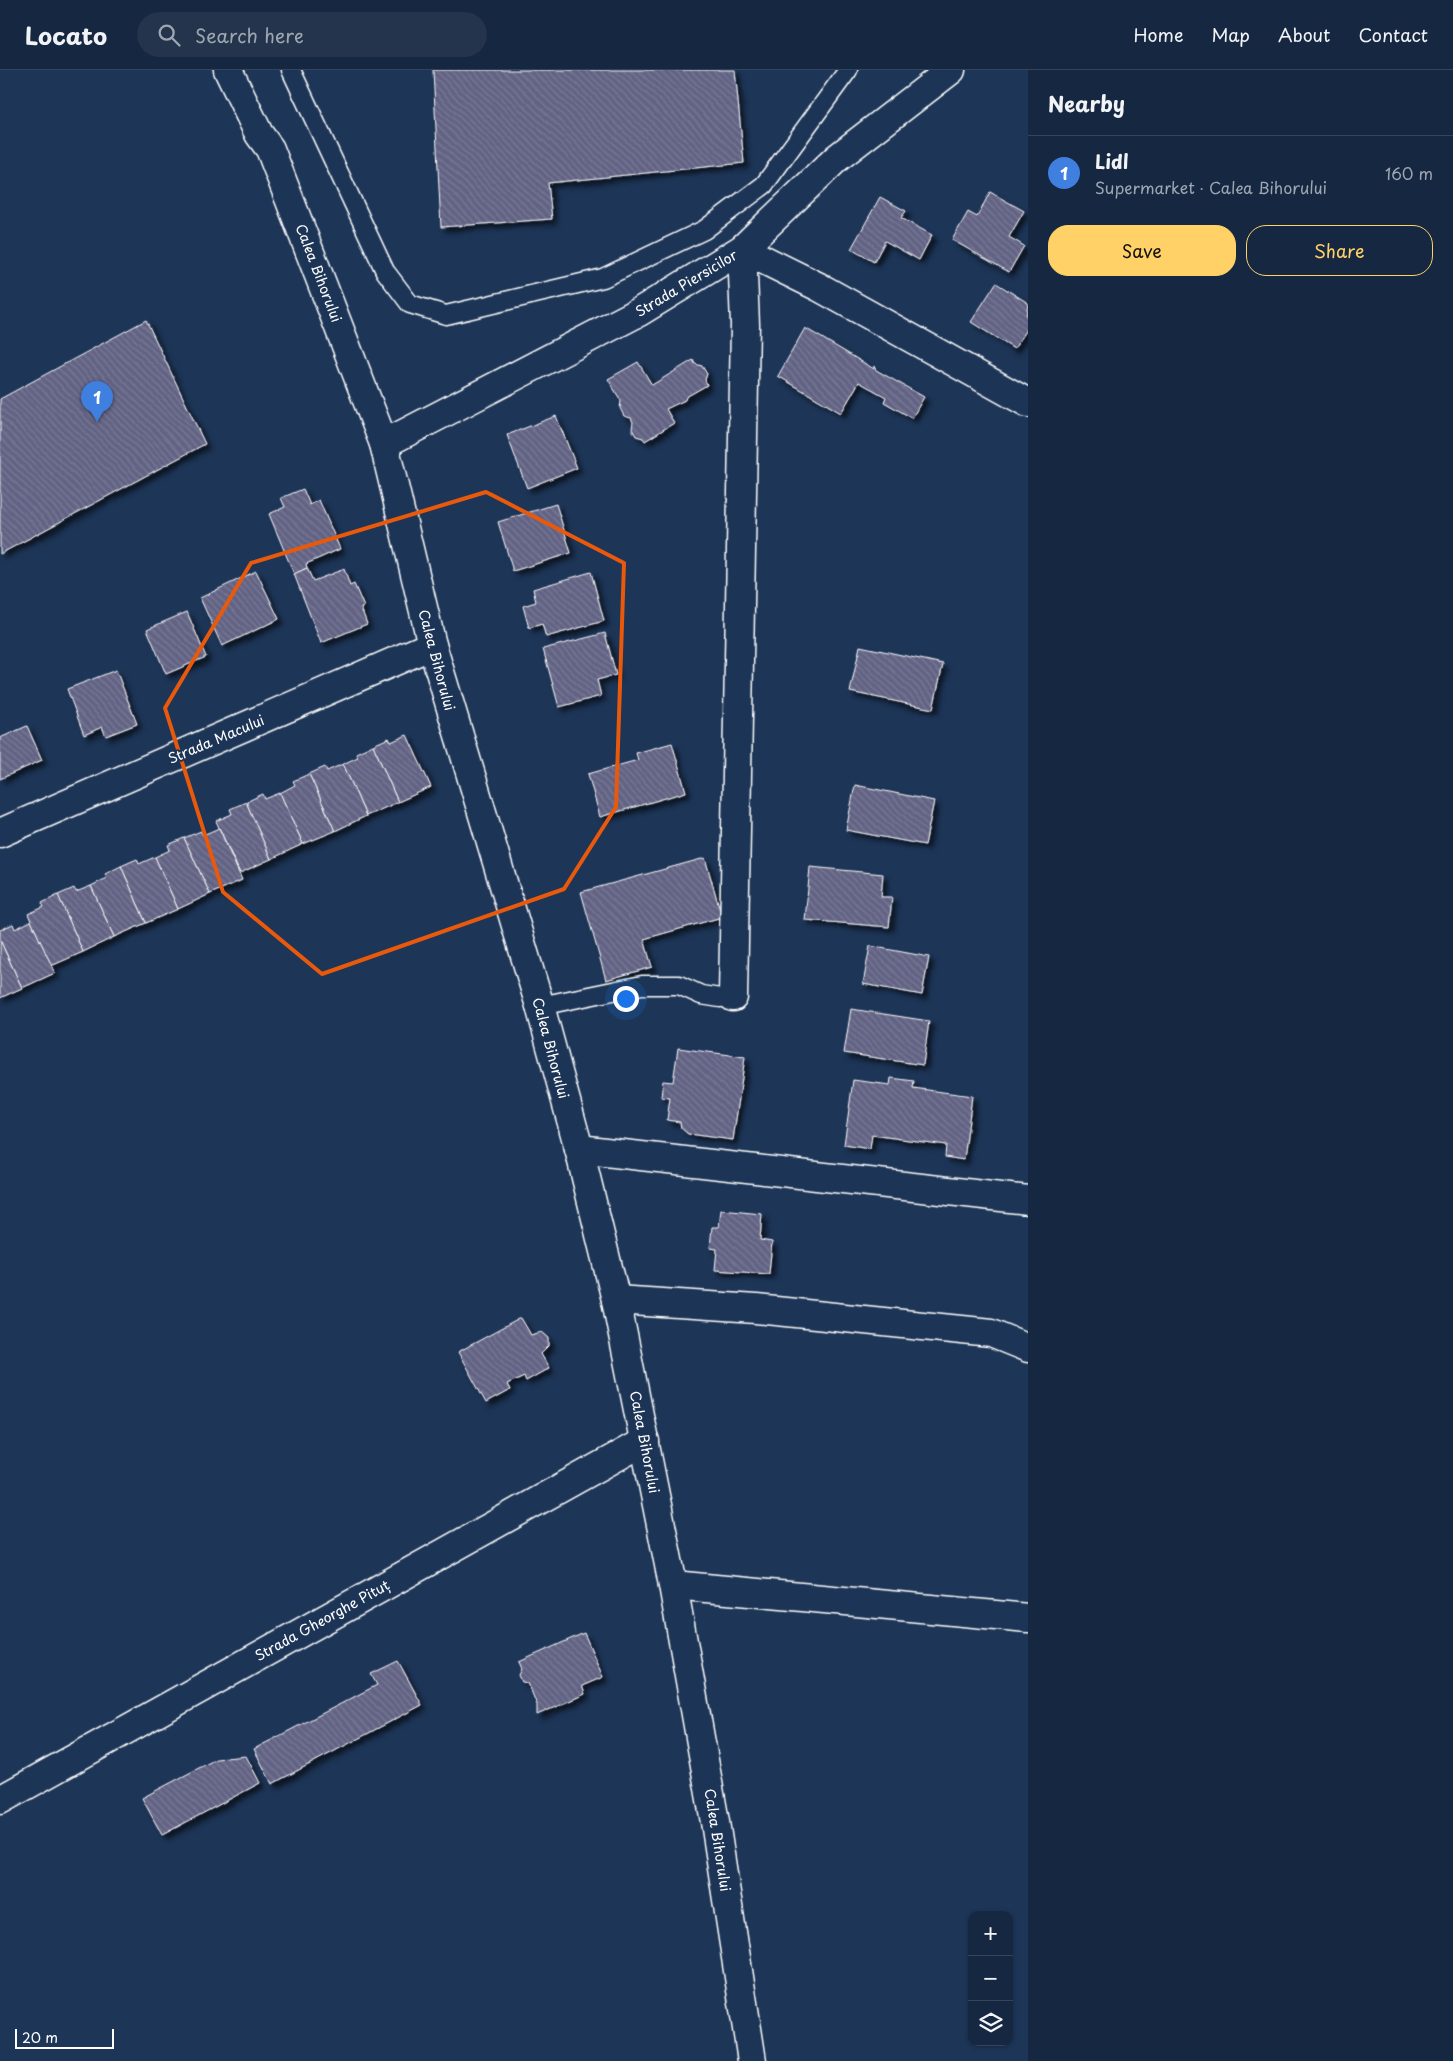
<!DOCTYPE html>
<meta charset="utf-8">
<style>
:root{--surface:#162841;--page:#23344c;--text:#f1f3f6;--muted:#9ea6b1;--line:#35445a;--accent:#ffd166}
body{margin:0;font-family:"Playpen Sans",sans-serif;background:var(--page);color:var(--text)}
.controls{position:absolute;right:15px;bottom:15px;display:grid;overflow:hidden;border-radius:10px;box-shadow:0 1px 4px #0004}
.controls button{width:45px;height:45px;display:grid;place-items:center;padding:0;border:0;border-bottom:1px solid var(--line);background:var(--surface);color:var(--text);font:25px sans-serif}
.scale{position:absolute;left:15px;bottom:12px;width:99px;box-sizing:border-box;padding-left:5px;border:2px solid #fff;border-top:0;font-size:14px;line-height:18px;white-space:nowrap;color:#fff;-webkit-text-stroke:4px #1d3557;paint-order:stroke}
.you{position:absolute;left:625px;top:928px;width:18px;height:18px;margin:-12px;border:4px solid #fff;border-radius:50%;background:#1a73e8;box-shadow:0 0 0 8px #1a73e833}
.badge{display:grid;place-items:center;width:32px;height:32px;border-radius:50%;background:var(--accent);color:#fff;font-size:16px;font-weight:700}
.pin{position:absolute;translate:-50% -41px;filter:drop-shadow(0 1px 2px #0008)}
.pin::after{content:'';position:absolute;top:26px;width:18px;height:15px;background:inherit;clip-path:polygon(0 0,100% 0,50% 100%)}
.list{margin:0;padding:0;list-style:none}
h2{display:flex;justify-content:space-between;align-items:center;height:65px;margin:0;padding:0 20px;font-size:21px}
h2 small{font-size:16px;font-weight:400;color:var(--muted)}
.list li{display:grid;grid-template-columns:32px 1fr auto;gap:15px;align-items:center;box-sizing:border-box;height:75px;padding:0 20px;border-top:1px solid var(--line)}
.list b{display:block;font-size:19px;white-space:nowrap}
.list p{margin:0;font-size:16px;white-space:nowrap;color:var(--muted)}
.list em{font-size:16px;font-style:normal;color:var(--muted)}
.actions{display:flex;gap:10px;padding:15px 20px}
.actions a{flex:1;padding:11px 0;border:1px solid var(--accent);border-radius:20px;text-align:center;font-size:18px;color:var(--accent)}
.actions .main{background:var(--accent);color:#111}
.icon{flex:none;width:28px;height:28px;fill:none;stroke:currentColor;stroke-width:2;stroke-linecap:round;stroke-linejoin:round}
.map{position:relative;flex:none;width:1028px;height:1991px;overflow:hidden}
header{display:flex;align-items:center;gap:30px;box-sizing:border-box;height:70px;padding:0 25px;background:var(--surface);border-bottom:1px solid var(--line)}
header strong{font-size:24px}
nav{display:flex;gap:28px;margin-inline-start:auto;font-size:18px}
.search{width:350px;height:45px;background:var(--page);display:flex;align-items:center;gap:12px;box-sizing:border-box;padding:0 18px;border-radius:28px;color:var(--muted);font-size:19px}
main{display:flex}
aside{flex:1;background:var(--surface)}
.map>svg:first-child{display:block}
.building{fill:url(#building-back-hatch);stroke:#fff;filter:url(#shadow)}
.lines{fill:none;stroke-linecap:round;stroke-linejoin:round}
.lane-casing{stroke:#fff;stroke-width:21}
.street-casing{stroke:#fff;stroke-width:31}
.secondary-casing{stroke:#fff;stroke-width:31}
.lane{stroke:#1d3557;stroke-width:18}
.street{stroke:#1d3557;stroke-width:28}
.secondary{stroke:#1d3557;stroke-width:28}
.marked{fill:none;stroke:#e8590c;stroke-width:4;stroke-linejoin:round}
.labels{text-anchor:middle;dominant-baseline:central;stroke-width:4;stroke-linejoin:round;paint-order:stroke}
.street-label{font-size:14px;fill:#fff;stroke:#1d3557}
</style>
<header>
<strong>Locato</strong>
<div class="search"><svg class="icon" aria-label="search" viewBox="0 0 24 24"><circle cx="10" cy="10" r="6"/><path d="M15 15l6 6"/></svg>Search here</div>
<nav><a>Home</a><a>Map</a><a>About</a><a>Contact</a></nav>
</header>
<main>
<div class="map">
<svg width="1028" height="1991" viewBox="0 0 1028 1991">
<defs>
<pattern id="building-back-hatch" width="6" height="6" patternUnits="userSpaceOnUse" patternTransform="scale(1.25)"><rect width="6" height="6" fill="#626284"/><path d="M-1 5l2 2M0 0l6 6M5-1l2 2" fill="none" stroke="#7a7a96"/></pattern>
<filter id="shadow"><feDropShadow dx="4.5" dy="4.5" stdDeviation="2.5" flood-color="#0009"/></filter>
</defs>
<rect width="100%" height="100%" fill="#1d3557"/>
<filter id="ink" filterUnits="userSpaceOnUse"><feTurbulence type="fractalNoise" baseFrequency=".02" numOctaves="2"/><feDisplacementMap in="SourceGraphic" scale="10" xChannelSelector="R" yChannelSelector="G"/><feConvolveMatrix kernelMatrix="1 2 1 2 8 2 1 2 1" color-interpolation-filters="sRGB"/></filter>
<g filter="url(#ink)">
<g class="building">
<path d="M 433,0 L 735,0 L 744,93 L 548,113 L 552,149 L 441,157 Z"/>
<path d="M 990,122 L 1024,141 L 1009,167 L 1024,176 L 1009,202 L 952,170 L 968,142 L 977,147 Z"/>
<path d="M 880,127 L 906,141 L 901,148 L 932,165 L 919,190 L 885,171 L 874,192 L 851,179 Z"/>
<path d="M 996,213 L 1028,233 L 1026,246 L 1028,247 L 1028,258 L 1014,279 L 971,252 Z"/>
<path d="M 146,250 L 205,374 L 0,484 L 0,329 Z"/>
<path d="M 805,258 L 874,299 L 874,296 L 876,300 L 924,327 L 912,348 L 884,332 L 886,327 L 859,312 L 841,343 L 778,306 Z"/>
<path d="M 693,290 L 695,294 L 702,296 L 707,304 L 705,310 L 707,315 L 686,327 L 685,330 L 666,339 L 674,353 L 645,371 L 643,368 L 636,366 L 632,359 L 633,352 L 631,348 L 624,346 L 620,338 L 621,331 L 608,309 L 638,292 L 652,315 Z"/>
<path d="M 556,346 L 577,398 L 527,418 L 507,365 Z"/>
<path d="M 303,419 L 310,435 L 319,430 L 340,479 L 306,494 L 307,498 L 294,504 L 269,444 L 285,437 L 281,428 Z"/>
<path d="M 556,434 L 571,483 L 513,501 L 498,452 Z"/>
<path d="M 307,498 L 313,511 L 344,499 L 350,516 L 354,514 L 364,537 L 361,538 L 367,554 L 321,573 L 294,504 Z"/>
<path d="M 256,501 L 279,549 L 222,576 L 200,528 Z"/>
<path d="M 591,502 L 604,551 L 546,567 L 542,554 L 529,558 L 523,536 L 536,532 L 533,519 Z"/>
<path d="M 187,542 L 206,587 L 166,604 L 147,559 Z"/>
<path d="M 605,563 L 616,605 L 597,610 L 601,626 L 559,637 L 543,579 Z"/>
<path d="M 860,576 L 943,594 L 933,639 L 850,622 Z"/>
<path d="M 116,600 L 137,654 L 106,666 L 102,657 L 84,665 L 67,619 Z"/>
<path d="M 27,656 L 42,690 L 0,709 L 0,668 Z"/>
<path d="M 407,665 L 431,717 L 398,732 L 373,675 L 389,668 L 391,672 Z"/>
<path d="M 672,673 L 686,722 L 600,747 L 588,704 L 638,690 L 636,683 Z"/>
<path d="M 373,675 L 398,732 L 366,746 L 343,694 L 358,687 L 356,683 Z"/>
<path d="M 343,694 L 366,746 L 335,761 L 309,704 L 325,697 L 327,701 Z"/>
<path d="M 309,704 L 335,761 L 303,774 L 280,723 L 295,715 L 293,711 Z"/>
<path d="M 855,715 L 934,731 L 925,775 L 846,760 Z"/>
<path d="M 280,723 L 303,774 L 271,789 L 246,732 L 263,724 L 265,729 Z"/>
<path d="M 246,732 L 271,789 L 240,803 L 216,751 L 232,744 L 230,739 Z"/>
<path d="M 219,758 L 242,810 L 210,824 L 184,768 L 201,761 L 203,765 Z"/>
<path d="M 184,768 L 210,824 L 178,839 L 155,787 L 170,780 L 168,775 Z"/>
<path d="M 155,787 L 178,839 L 146,853 L 121,796 L 137,789 L 139,794 Z"/>
<path d="M 705,788 L 722,847 L 644,869 L 652,897 L 606,910 L 581,822 Z"/>
<path d="M 121,796 L 146,853 L 114,867 L 91,816 L 107,808 L 105,804 Z"/>
<path d="M 810,797 L 883,804 L 881,827 L 892,827 L 889,857 L 805,850 Z"/>
<path d="M 91,816 L 114,867 L 83,882 L 58,825 L 74,818 L 76,822 Z"/>
<path d="M 58,825 L 83,882 L 51,896 L 28,844 L 44,837 L 42,833 Z"/>
<path d="M 31,851 L 55,903 L 22,918 L 0,870 L 0,860 L 13,854 L 15,859 Z"/>
<path d="M 0,870 L 22,918 L 0,928 Z"/>
<path d="M 870,876 L 929,887 L 922,925 L 863,914 Z"/>
<path d="M 851,939 L 929,951 L 923,995 L 844,983 Z"/>
<path d="M 678,978 L 745,987 L 733,1070 L 688,1064 L 681,1058 L 680,1052 L 667,1050 L 670,1028 L 661,1027 L 663,1011 L 673,1012 Z"/>
<path d="M 891,1008 L 914,1011 L 913,1018 L 972,1026 L 964,1090 L 945,1087 L 946,1075 L 872,1065 L 870,1079 L 844,1075 L 853,1010 L 890,1015 Z"/>
<path d="M 721,1140 L 762,1144 L 760,1170 L 772,1172 L 769,1204 L 715,1200 L 717,1179 L 710,1178 L 712,1157 L 719,1157 Z"/>
<path d="M 521,1248 L 531,1265 L 542,1262 L 549,1268 L 549,1276 L 541,1284 L 549,1298 L 526,1311 L 524,1306 L 507,1314 L 510,1320 L 486,1333 L 458,1282 Z"/>
<path d="M 584,1563 L 603,1607 L 582,1616 L 585,1624 L 537,1645 L 537,1635 L 528,1613 L 522,1612 L 519,1605 L 522,1599 L 519,1592 Z"/>
<path d="M 398,1591 L 422,1635 L 272,1714 L 254,1679 L 377,1615 L 371,1604 Z"/>
<path d="M 246,1686 L 260,1713 L 162,1765 L 142,1728 L 216,1689 Z"/>
</g>
<g class="lines">
<defs>
<g id="lane">
<path d="M 291,0 L 385,201 L 410,234 L 446,245 L 603,208 L 704,160 L 764,115 L 848,0"/>
<path d="M 540,936 L 642,915 L 679,915 L 701,925 L 720,928 L 733,927"/>
</g>
<g id="street">
<path d="M 384,374 L 639,242 L 742,179 L 837,88 L 951,0"/>
<path d="M 0,763 L 432,575"/>
<path d="M 733,927 L 745,255 L 742,179 L 819,217 L 1028,333"/>
<path d="M 579,1079 L 1028,1130"/>
<path d="M 616,1230 L 756,1239 L 991,1263 L 1028,1278"/>
<path d="M 673,1515 L 1028,1548"/>
<path d="M 0,1730 L 645,1371"/>
</g>
<path id="secondary" d="M 228,0 L 259,64 L 270,79 L 384,374 L 432,575 L 540,936 L 579,1079 L 616,1230 L 673,1515 L 715,1752 L 752,1991"/>
</defs>
<use href="#lane" class="lane-casing"/>
<use href="#street" class="street-casing"/>
<use href="#secondary" class="secondary-casing"/>
<use href="#lane" class="lane"/>
<use href="#street" class="street"/>
<use href="#secondary" class="secondary"/>
</g>
</g>
<path class="marked" d="M 486,422 L 624,493 L 616,737 L 564,819 L 322,904 L 223,822 L 165,638 L 251,493 Z"/>
<g class="labels">
<g class="street-label">
<text transform="translate(319 203) rotate(69)">Calea Bihorului</text>
<text transform="translate(686 213) rotate(-31)">Strada Piersicilor</text>
<text transform="translate(437 590) rotate(75)">Calea Bihorului</text>
<text transform="translate(216 669) rotate(-23)">Strada Macului</text>
<text transform="translate(551 978) rotate(75)">Calea Bihorului</text>
<text transform="translate(645 1372) rotate(79)">Calea Bihorului</text>
<text transform="translate(322 1550) rotate(-29)">Strada Gheorghe Pituț</text>
<text transform="translate(718 1770) rotate(81)">Calea Bihorului</text>
</g>
</g>
</svg>
<div class="controls">
<button>+</button>
<button>−</button>
<button><svg class="icon" aria-label="layers" viewBox="0 0 24 24"><path d="M12 4l9 5-9 5-9-5zM3 14l9 5 9-5"/></svg></button>
</div>
<div class="scale">20 m</div>
<div class="you"></div>
<div class="pin badge" style="left:97px;top:352px;background:#3f7fe0">1</div>
</div>
<aside>
<h2>Nearby<small></small></h2>
<ul class="list">
<li><span class="badge" style="background:#3f7fe0">1</span><div><b>Lidl</b><p>Supermarket · Calea Bihorului</p></div><em>160 m</em></li>
</ul>
<div class="actions"><a class="main">Save</a><a>Share</a></div>
</aside>
</main>
